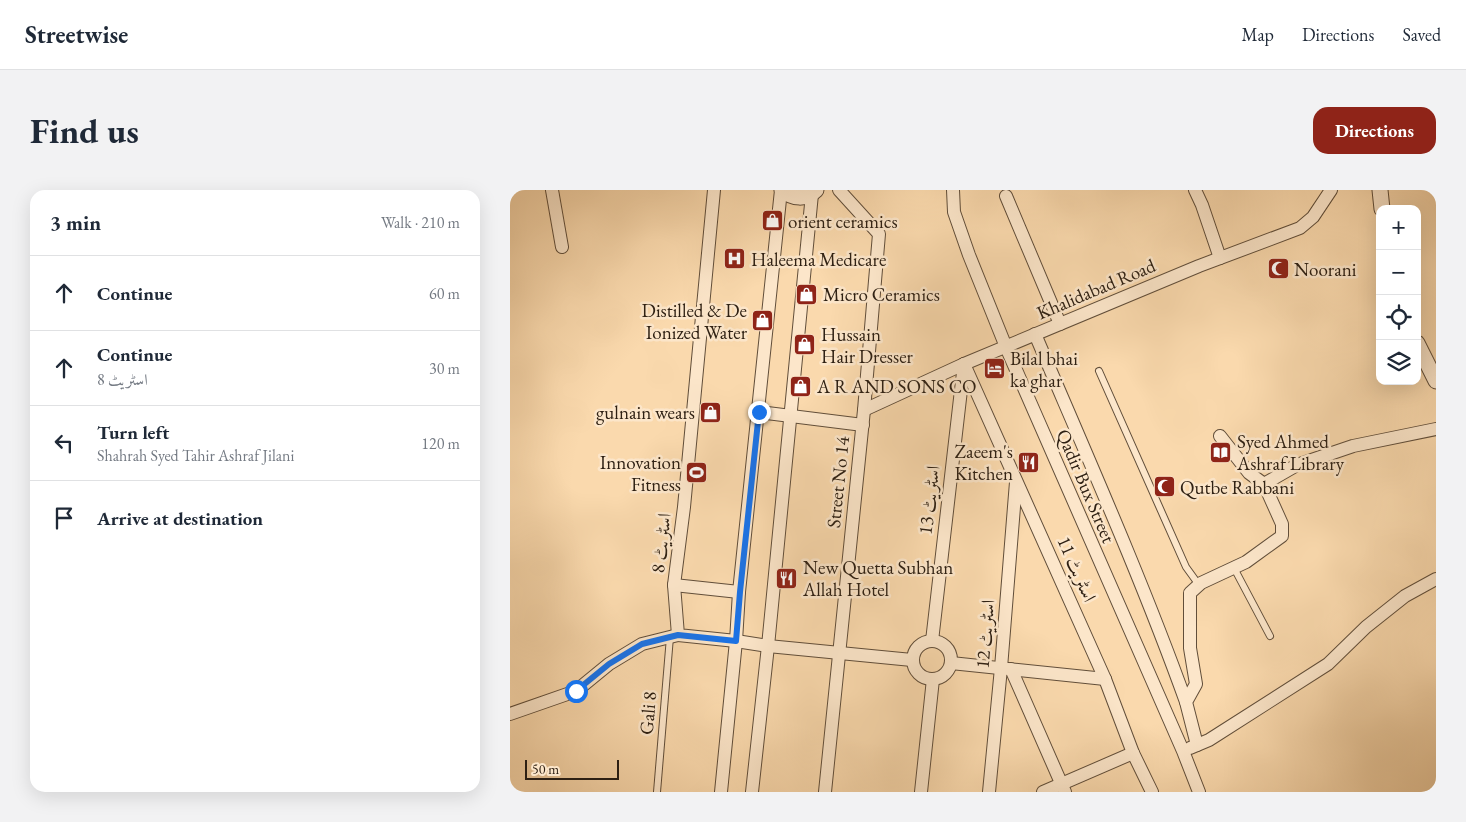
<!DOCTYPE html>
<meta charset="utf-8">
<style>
:root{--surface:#fff;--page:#f2f2f3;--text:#1f2937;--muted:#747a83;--line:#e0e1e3;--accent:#8f2418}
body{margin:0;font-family:"EB Garamond",Amiri,serif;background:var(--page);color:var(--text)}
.controls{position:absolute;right:15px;top:15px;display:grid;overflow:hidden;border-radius:10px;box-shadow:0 5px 20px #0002}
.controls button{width:45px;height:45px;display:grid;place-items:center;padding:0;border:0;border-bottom:1px solid var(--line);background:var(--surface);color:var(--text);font:25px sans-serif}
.scale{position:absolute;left:15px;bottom:12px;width:94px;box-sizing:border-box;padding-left:5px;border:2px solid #2e2013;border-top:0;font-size:14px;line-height:18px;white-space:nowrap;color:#2e2013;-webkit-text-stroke:4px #fce6ca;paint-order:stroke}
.stop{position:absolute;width:15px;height:15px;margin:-11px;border:4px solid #1a73e8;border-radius:50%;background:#fff}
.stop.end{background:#1a73e8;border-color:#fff;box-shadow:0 1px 5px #0008}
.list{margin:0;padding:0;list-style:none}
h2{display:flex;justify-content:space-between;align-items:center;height:65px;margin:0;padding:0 20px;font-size:21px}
h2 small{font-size:16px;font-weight:400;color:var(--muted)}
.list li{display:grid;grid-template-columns:32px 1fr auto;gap:15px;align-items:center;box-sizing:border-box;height:75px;padding:0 20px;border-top:1px solid var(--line)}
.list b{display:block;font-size:19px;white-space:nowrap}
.list p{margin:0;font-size:16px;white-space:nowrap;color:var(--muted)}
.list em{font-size:16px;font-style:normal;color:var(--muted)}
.icon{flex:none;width:28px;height:28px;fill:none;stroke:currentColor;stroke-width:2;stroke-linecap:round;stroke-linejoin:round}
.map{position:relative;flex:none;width:926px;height:602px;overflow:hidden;border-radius:15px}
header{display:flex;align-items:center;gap:30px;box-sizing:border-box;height:70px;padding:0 25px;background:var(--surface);border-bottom:1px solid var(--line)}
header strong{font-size:24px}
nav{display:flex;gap:28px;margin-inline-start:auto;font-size:18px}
.intro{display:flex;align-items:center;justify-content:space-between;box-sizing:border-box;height:120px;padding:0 30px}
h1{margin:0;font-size:35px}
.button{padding:12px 22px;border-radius:15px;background:var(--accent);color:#fff;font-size:18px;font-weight:700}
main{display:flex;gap:30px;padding:0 30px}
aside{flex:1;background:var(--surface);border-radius:15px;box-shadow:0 5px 20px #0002}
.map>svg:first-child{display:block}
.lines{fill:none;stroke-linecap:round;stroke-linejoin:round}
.service-casing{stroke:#614e3a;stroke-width:8}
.minor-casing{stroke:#614e3a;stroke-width:14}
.tertiary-casing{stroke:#614e3a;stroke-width:17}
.service{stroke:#fce6ca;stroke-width:6}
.minor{stroke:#fce6ca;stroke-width:12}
.tertiary{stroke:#fce6ca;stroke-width:15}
.route{stroke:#1a73e8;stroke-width:6}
.labels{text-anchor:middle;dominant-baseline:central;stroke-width:5;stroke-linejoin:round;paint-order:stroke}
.poi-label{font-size:19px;fill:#2e2013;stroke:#fce6ca;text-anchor:start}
.street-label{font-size:19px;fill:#2e2013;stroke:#fce6ca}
</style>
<header>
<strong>Streetwise</strong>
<nav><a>Map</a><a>Directions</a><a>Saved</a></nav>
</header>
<div class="intro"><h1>Find us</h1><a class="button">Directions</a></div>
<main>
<aside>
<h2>3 min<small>Walk · 210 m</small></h2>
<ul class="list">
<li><svg class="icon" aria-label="ahead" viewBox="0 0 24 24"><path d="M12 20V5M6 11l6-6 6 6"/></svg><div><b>Continue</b></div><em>60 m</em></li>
<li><svg class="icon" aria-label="ahead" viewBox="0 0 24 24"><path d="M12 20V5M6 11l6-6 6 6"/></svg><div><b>Continue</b><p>اسٹریٹ 8</p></div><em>30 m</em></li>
<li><svg class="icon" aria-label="left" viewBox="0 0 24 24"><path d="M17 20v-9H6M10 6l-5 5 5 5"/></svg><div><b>Turn left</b><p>Shahrah Syed Tahir Ashraf Jilani</p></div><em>120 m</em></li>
<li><svg class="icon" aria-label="arrive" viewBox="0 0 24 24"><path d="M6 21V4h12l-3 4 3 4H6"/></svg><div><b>Arrive at destination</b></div></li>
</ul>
</aside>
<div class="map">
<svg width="926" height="602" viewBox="0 0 926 602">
<rect width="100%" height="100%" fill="#fad9ad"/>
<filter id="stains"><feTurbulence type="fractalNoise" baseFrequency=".004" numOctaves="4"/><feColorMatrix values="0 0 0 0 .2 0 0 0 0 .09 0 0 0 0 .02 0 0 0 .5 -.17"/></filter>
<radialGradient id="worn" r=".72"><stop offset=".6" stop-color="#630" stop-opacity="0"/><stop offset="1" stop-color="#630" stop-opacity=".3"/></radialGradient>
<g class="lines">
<defs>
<g id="service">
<path d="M 589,181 L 676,377 L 689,395"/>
<path d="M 724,378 L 760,446"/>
<path d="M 147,602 L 160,447"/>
</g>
<g id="minor">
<path d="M 42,0 L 52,57"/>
<path d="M 204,0 L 174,317 L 164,395 L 168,445 L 226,451 L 258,456 L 402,470"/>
<path d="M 443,0 L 444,22 L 459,65 L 496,157 L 673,561 L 689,602"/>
<path d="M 685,0 L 692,15 L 710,68"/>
<path d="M 496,6 L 550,134"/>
<path d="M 525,144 C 577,266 631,387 676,512"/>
<path d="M 454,174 L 595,489 L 623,563 L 642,602"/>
<path d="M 354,220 L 454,174 L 689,76 L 790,38 L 803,27 L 821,0"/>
<path d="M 249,222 L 353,235"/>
<path d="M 710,246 L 739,283 L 754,294"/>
<path d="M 164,395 L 229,402"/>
<path d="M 422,451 L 454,174"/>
<circle cx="422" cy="470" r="19"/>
<path d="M 441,473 L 595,489"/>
<path d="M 501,479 L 555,602"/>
<path d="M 0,524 L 66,501 L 99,474 L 132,454 L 168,445"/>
<path d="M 687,555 L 676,512 L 686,494 L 680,458 L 680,403 L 691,393 L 736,372 L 772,346 L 772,334 L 754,294 L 787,275 L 843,256 L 926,239"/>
<path d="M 680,558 L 699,550 L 818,474 L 856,437 L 895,406 L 926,389"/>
<path d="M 211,602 L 226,451 L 229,402 L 271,0"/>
<path d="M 242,602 L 258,456 L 302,4"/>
<path d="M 315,602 L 354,220 L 369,44 L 329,0"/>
<path d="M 411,602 L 423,489"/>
<path d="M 479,602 L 491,478 L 506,292"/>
<path d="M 533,602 L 623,563"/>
</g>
<g id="tertiary">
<path d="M 272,0 C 283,9 296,10 306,0"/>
<path d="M 870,0 L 872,19"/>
<path d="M 907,153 L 926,191"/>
</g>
</defs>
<use href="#service" class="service-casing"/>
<use href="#minor" class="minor-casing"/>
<use href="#tertiary" class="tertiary-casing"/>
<use href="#service" class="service"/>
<use href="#minor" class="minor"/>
<use href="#tertiary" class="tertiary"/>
</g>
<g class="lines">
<path class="route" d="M 66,501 L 99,474 L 132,454 L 168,445 L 226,451 L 230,402 L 249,222"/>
</g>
<defs>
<symbol id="shop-square" viewBox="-11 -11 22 22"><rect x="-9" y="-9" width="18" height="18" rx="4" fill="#8f2418" stroke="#fce6ca"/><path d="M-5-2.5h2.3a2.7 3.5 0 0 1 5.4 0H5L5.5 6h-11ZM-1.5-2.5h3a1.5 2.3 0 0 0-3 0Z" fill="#fff"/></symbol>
<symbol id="hospital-square" viewBox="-11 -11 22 22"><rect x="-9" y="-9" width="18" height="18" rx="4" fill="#8f2418" stroke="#fce6ca"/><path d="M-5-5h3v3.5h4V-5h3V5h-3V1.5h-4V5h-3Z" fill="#fff"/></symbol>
<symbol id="mosque-square" viewBox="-11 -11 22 22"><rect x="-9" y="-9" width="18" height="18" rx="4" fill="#8f2418" stroke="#fce6ca"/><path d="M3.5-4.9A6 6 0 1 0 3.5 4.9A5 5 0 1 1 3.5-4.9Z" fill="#fff"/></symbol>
<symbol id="hotel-square" viewBox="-11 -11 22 22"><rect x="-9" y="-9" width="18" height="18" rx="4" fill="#8f2418" stroke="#fce6ca"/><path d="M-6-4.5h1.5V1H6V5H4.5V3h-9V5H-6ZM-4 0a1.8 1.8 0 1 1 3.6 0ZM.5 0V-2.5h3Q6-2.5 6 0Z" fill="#fff"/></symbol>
<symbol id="library-square" viewBox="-11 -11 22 22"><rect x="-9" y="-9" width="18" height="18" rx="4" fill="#8f2418" stroke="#fce6ca"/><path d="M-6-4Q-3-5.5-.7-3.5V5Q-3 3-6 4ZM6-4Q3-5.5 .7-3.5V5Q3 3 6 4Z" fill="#fff"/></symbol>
<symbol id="restaurant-square" viewBox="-11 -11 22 22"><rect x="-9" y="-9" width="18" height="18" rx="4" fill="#8f2418" stroke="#fce6ca"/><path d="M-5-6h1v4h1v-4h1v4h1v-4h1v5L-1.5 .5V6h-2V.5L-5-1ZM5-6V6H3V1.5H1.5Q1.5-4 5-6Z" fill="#fff"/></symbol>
<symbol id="stadium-square" viewBox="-11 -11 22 22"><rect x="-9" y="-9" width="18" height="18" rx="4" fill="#8f2418" stroke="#fce6ca"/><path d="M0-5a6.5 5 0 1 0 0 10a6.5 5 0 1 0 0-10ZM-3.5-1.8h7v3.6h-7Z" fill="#fff"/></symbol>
</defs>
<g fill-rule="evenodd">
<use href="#shop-square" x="250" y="18" width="25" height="25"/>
<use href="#hospital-square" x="212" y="56" width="25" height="25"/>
<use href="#mosque-square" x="756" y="66" width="25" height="25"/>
<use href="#shop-square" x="284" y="92" width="25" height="25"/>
<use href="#shop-square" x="240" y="118" width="25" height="25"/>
<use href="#shop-square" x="282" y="142" width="25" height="25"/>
<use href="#hotel-square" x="472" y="166" width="25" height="25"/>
<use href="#shop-square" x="278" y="184" width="25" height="25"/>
<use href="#shop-square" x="188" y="210" width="25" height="25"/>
<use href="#library-square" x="698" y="250" width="25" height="25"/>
<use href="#restaurant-square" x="506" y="260" width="25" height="25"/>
<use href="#stadium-square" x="174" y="270" width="25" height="25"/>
<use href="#mosque-square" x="642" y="284" width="25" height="25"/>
<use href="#restaurant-square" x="264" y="376" width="25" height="25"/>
</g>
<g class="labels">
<g class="poi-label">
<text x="278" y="31">orient ceramics</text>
<text x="241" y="69">Haleema Medicare</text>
<text x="784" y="79">Noorani</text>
<text x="313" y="104">Micro Ceramics</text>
<text x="237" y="120" text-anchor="end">Distilled &amp; De<tspan x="237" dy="22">Ionized Water</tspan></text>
<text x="311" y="144">Hussain<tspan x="311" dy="22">Hair Dresser</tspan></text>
<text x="500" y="168">Bilal bhai<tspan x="500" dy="22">ka ghar</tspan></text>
<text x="307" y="196">A R AND SONS CO</text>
<text x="185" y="222" text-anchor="end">gulnain wears</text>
<text x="727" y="251">Syed Ahmed<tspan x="727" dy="22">Ashraf Library</tspan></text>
<text x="503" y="261" text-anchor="end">Zaeem's<tspan x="503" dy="22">Kitchen</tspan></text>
<text x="171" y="272" text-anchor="end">Innovation<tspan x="171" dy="22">Fitness</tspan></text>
<text x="670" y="297">Qutbe Rabbani</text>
<text x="293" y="377">New Quetta Subhan<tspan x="293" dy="22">Allah Hotel</tspan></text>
</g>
<g class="street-label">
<text transform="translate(586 99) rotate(-23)">Khalidabad Road</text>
<text transform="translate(328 292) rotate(-84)">Street No 14</text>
<text transform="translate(576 296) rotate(67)">Qadir Bux Street</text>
<text transform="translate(419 310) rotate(-83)">اسٹریٹ 13</text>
<text transform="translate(151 353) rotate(-83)">اسٹریٹ 8</text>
<text transform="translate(567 379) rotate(66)">اسٹریٹ 11</text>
<text transform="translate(475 444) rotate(-85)">اسٹریٹ 12</text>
<text transform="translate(138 523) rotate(-85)">Gali 8</text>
</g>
</g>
<rect width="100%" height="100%" filter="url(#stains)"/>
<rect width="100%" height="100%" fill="url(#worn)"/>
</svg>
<div class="controls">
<button>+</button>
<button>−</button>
<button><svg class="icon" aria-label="locate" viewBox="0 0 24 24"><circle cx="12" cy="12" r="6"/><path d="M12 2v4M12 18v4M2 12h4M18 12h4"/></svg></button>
<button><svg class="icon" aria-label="layers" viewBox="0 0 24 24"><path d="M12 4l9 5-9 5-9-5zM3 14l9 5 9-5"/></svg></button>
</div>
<div class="scale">50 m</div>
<div class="stop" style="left:66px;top:501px"></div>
<div class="stop end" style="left:249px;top:222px"></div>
</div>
</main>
